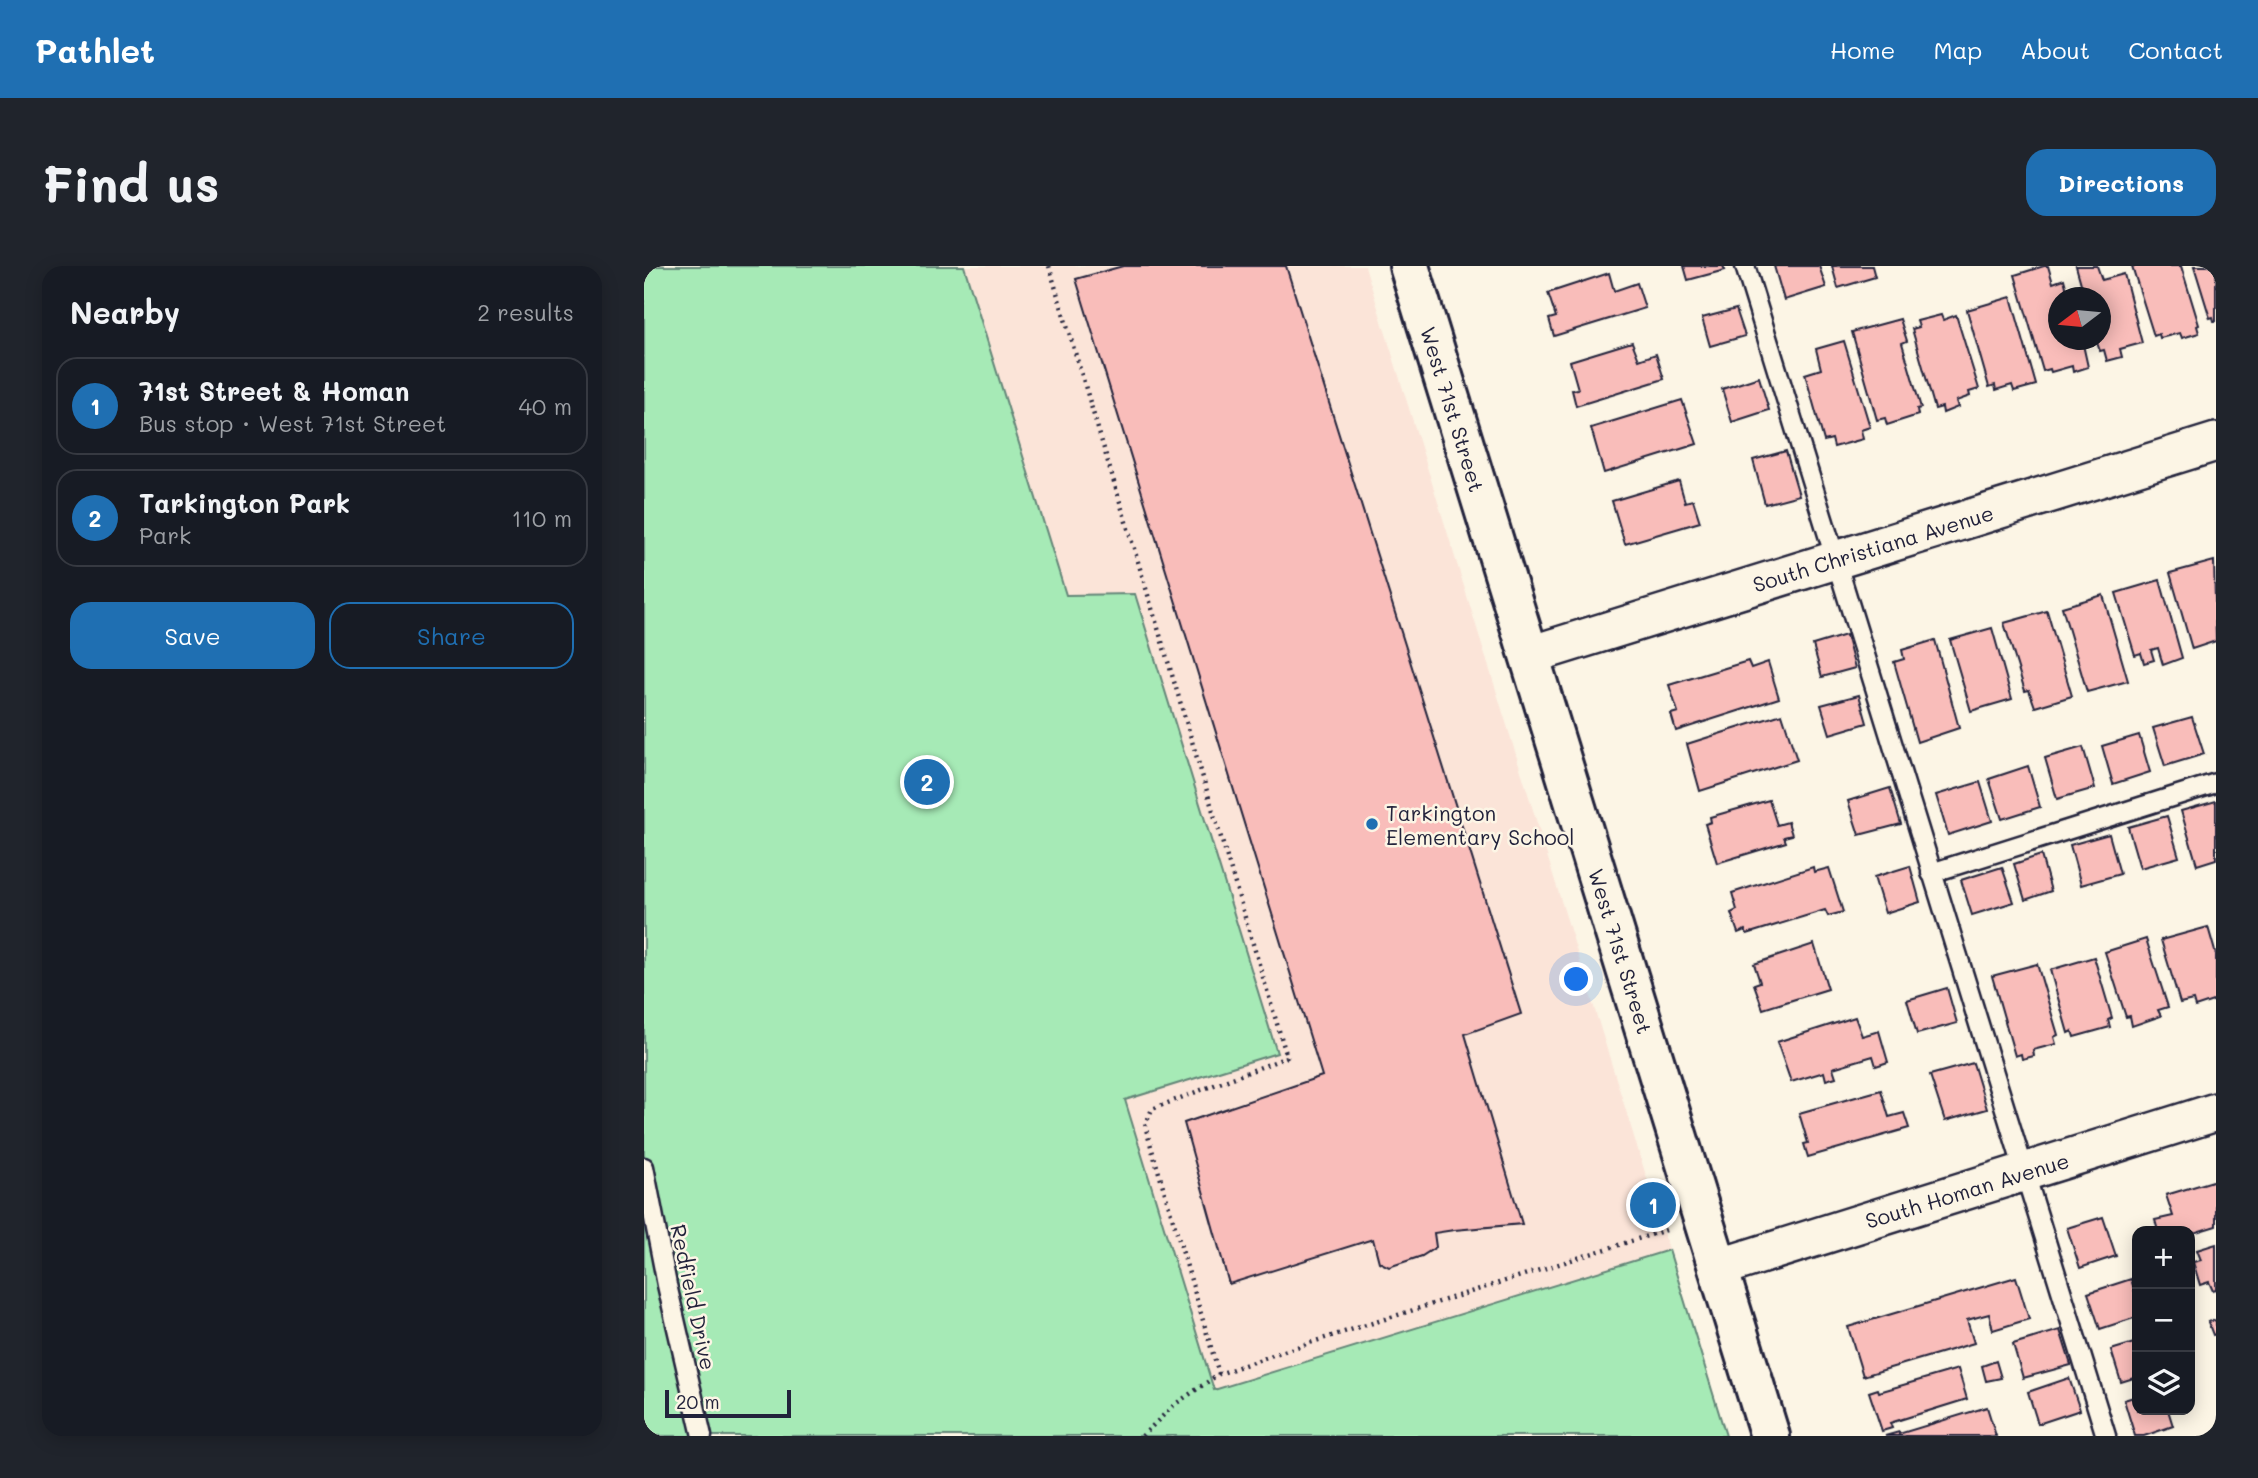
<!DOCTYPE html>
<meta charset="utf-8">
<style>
:root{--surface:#171b24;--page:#20242c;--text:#f1f3f6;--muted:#9ea1a6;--line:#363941;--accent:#1f6fb2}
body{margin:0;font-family:Mali,sans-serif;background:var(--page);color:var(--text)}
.controls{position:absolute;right:21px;bottom:21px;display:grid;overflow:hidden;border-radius:14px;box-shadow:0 4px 18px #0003}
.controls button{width:63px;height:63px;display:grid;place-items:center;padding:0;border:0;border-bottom:2px solid var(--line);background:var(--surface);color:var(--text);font:35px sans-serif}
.compass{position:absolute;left:1404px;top:21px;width:63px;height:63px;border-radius:50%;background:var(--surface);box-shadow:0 4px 18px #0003;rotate:254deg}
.scale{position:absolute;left:21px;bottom:18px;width:126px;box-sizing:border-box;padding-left:7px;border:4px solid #22223b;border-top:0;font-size:19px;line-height:24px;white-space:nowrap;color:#22223b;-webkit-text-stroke:5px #fcf5e5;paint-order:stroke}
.you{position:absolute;left:933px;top:714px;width:24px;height:24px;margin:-18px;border:5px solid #fff;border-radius:50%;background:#1a73e8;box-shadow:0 0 0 10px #1a73e833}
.badge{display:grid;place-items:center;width:46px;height:46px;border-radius:50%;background:var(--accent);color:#fff;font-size:23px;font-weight:700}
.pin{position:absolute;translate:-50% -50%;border:4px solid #fff;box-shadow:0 2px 7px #0006}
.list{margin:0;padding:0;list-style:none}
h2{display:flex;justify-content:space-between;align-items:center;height:91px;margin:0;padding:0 28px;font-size:30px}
h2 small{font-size:23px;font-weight:400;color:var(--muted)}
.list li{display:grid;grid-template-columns:46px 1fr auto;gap:21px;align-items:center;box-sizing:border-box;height:98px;margin:0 14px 14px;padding:0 14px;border:2px solid var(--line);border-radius:21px}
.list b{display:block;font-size:26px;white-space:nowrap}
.list p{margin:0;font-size:23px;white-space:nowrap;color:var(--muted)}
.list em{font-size:23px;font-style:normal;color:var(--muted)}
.actions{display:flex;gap:14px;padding:21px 28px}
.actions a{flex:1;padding:16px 0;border:2px solid var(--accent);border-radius:21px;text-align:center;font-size:24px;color:var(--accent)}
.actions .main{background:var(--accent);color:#fff}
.icon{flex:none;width:38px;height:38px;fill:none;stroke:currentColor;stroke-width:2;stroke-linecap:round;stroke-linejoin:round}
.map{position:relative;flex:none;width:1572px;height:1170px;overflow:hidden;border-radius:21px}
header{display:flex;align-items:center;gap:42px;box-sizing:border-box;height:98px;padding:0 35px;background:var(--accent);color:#fff}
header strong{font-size:33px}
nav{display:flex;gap:38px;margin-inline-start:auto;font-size:24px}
.intro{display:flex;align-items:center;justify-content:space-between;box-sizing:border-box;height:168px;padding:0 42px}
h1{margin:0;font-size:49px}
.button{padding:18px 32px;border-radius:21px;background:var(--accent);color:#fff;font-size:24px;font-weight:700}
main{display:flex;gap:42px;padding:0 42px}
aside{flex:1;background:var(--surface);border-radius:21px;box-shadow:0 4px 18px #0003}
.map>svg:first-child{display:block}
.built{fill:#fbe4d8}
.green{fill:#a6eab6;stroke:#648678;stroke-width:2}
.building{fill:#f9bdba;stroke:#22223b;stroke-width:2}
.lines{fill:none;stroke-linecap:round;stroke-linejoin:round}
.lane-casing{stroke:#22223b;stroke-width:23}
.street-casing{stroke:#22223b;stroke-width:42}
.secondary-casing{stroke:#22223b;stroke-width:44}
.path{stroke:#22223b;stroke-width:4.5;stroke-dasharray:2 5;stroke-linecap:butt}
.lane{stroke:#fcf5e5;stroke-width:18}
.street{stroke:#fcf5e5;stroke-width:37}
.secondary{stroke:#fcf5e5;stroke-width:38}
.poi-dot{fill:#1f6fb2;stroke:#fcf5e5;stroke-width:2.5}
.labels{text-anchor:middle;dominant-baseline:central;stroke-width:5;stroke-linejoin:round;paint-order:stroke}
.street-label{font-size:21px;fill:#22223b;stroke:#fcf5e5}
.poi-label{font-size:21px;fill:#22223b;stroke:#fcf5e5;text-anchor:start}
</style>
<header>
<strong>Pathlet</strong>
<nav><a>Home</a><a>Map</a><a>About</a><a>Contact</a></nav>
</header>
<div class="intro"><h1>Find us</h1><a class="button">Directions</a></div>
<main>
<aside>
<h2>Nearby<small>2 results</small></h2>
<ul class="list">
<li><span class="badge">1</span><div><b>71st Street &amp; Homan</b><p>Bus stop · West 71st Street</p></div><em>40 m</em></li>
<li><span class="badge">2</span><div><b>Tarkington Park</b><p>Park</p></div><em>110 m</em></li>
</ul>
<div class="actions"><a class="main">Save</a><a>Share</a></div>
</aside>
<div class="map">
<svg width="1572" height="1170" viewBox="0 0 1572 1170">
<rect width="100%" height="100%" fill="#fcf5e5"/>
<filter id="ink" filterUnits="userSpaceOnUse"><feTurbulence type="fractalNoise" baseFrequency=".0143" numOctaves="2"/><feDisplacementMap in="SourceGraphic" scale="14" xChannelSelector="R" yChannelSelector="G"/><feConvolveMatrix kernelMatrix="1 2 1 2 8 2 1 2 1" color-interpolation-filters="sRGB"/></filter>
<g filter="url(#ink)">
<path class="built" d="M 320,0 L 721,0 L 1025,984 L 570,1124 L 480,834 L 633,787 L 422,330 Z"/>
<path class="green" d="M 0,0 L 320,0 L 422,329 L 491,328 L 633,787 L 481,834 L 570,1124 L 1025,984 L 1082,1170 L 0,1170 Z"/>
<g class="building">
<path d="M 479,0 L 642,0 L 877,748 L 821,768 L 878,958 L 810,964 L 790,967 L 792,981 L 778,990 L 745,1001 L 735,996 L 729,973 L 585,1018 L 540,857 L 678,810 L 432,13 Z"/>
<path d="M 1040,0 L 1079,0 L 1081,4 L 1044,14 Z"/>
<path d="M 1130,0 L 1175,0 L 1182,21 L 1140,34 Z"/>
<path d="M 1188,0 L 1228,0 L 1231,11 L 1194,22 Z"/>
<path d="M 1400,0 L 1404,0 L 1409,17 L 1420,13 L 1425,32 L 1414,32 L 1414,74 L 1438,74 L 1444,101 L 1429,106 L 1428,100 L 1407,106 L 1406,103 L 1399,105 L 1371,9 Z"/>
<path d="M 1432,0 L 1453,0 L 1458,14 L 1480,8 L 1498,77 L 1476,83 L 1478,91 L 1463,95 L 1460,84 L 1456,85 L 1452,74 L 1456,74 L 1456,32 L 1441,32 Z"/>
<path d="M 1488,0 L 1537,0 L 1555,59 L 1553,60 L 1555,67 L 1538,72 L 1536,67 L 1516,72 L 1515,68 L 1510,70 Z"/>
<path d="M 1550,0 L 1572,0 L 1572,55 L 1570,55 L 1569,51 L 1566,52 Z"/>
<path d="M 965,7 L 970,25 L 993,17 L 1001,42 L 910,70 L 905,53 L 912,51 L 904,27 Z"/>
<path d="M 1367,31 L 1392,119 L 1370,125 L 1368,119 L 1352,124 L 1351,119 L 1345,121 L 1323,44 Z"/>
<path d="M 1092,43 L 1101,70 L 1066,80 L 1058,52 Z"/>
<path d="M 1297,49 L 1299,54 L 1312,49 L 1335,123 L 1325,126 L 1326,130 L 1312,135 L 1314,141 L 1299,147 L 1298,141 L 1291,143 L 1268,63 L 1275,61 L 1273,55 Z"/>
<path d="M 1256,53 L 1263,75 L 1258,77 L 1277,142 L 1273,143 L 1274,149 L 1243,159 L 1241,152 L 1233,154 L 1208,66 Z"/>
<path d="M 1200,75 L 1226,161 L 1217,164 L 1219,173 L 1190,181 L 1188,173 L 1180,175 L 1161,108 L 1177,103 L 1172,83 Z"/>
<path d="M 988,76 L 995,94 L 1012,88 L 1020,113 L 932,140 L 928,124 L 934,123 L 926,95 Z"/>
<path d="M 1115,111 L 1125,144 L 1088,156 L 1078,123 Z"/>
<path d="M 1038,134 L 1053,178 L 960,207 L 947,162 Z"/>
<path d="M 1142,185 L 1155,229 L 1121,238 L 1109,194 Z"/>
<path d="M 1035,215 L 1041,236 L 1049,234 L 1056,256 L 981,278 L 968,235 Z"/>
<path d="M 1570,295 L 1572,375 L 1548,383 L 1526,307 Z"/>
<path d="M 1516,314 L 1538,392 L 1519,399 L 1514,382 L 1507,384 L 1510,394 L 1500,397 L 1497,387 L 1491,389 L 1472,327 Z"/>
<path d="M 1459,329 L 1484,415 L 1443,426 L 1418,341 Z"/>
<path d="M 1403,345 L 1428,430 L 1391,441 L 1385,424 L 1381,425 L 1360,357 Z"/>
<path d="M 1348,362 L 1368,433 L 1327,445 L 1306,374 Z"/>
<path d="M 1202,369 L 1211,402 L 1178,411 L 1169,379 Z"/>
<path d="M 1291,374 L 1315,462 L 1273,476 L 1250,396 L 1260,393 L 1258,384 Z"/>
<path d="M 1104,395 L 1107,402 L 1124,396 L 1135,432 L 1032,465 L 1027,448 L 1034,446 L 1025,419 Z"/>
<path d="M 1215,429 L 1223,457 L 1186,468 L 1177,439 Z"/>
<path d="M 1138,448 L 1153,494 L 1056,525 L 1043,478 Z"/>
<path d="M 1548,451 L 1560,488 L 1521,500 L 1509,462 Z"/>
<path d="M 1495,469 L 1506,506 L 1469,518 L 1458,480 Z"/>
<path d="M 1439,481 L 1451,522 L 1413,533 L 1401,492 Z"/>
<path d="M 1384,500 L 1396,541 L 1358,553 L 1345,513 Z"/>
<path d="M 1336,516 L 1348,555 L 1304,569 L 1292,529 Z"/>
<path d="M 1246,522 L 1257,558 L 1215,569 L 1204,535 Z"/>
<path d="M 1125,534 L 1133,559 L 1144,556 L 1148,569 L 1140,571 L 1142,576 L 1073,597 L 1061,558 L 1067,556 L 1066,551 Z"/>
<path d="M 1572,535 L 1572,593 L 1553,599 L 1537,545 Z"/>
<path d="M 1523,550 L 1535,591 L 1496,602 L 1484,561 Z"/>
<path d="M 1465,568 L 1476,608 L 1437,619 L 1426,579 Z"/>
<path d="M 1397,589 L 1407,625 L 1381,634 L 1370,598 Z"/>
<path d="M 1266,600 L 1276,636 L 1241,647 L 1230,611 Z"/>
<path d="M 1169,601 L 1170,606 L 1185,602 L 1199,646 L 1184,650 L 1181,644 L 1103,668 L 1101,664 L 1094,667 L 1087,647 L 1093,644 L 1088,627 Z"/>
<path d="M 1358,601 L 1370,636 L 1328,649 L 1317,614 Z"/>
<path d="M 1564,661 L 1572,689 L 1572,734 L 1551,741 L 1549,734 L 1536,737 L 1517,674 Z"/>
<path d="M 1502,673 L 1524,741 L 1514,744 L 1517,750 L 1488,760 L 1486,750 L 1482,751 L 1461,686 Z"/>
<path d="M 1170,678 L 1184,723 L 1119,743 L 1110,718 L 1116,716 L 1110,698 Z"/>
<path d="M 1450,691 L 1468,752 L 1464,754 L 1466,761 L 1430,771 L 1428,765 L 1424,767 L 1406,704 Z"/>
<path d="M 1393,698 L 1414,769 L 1410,771 L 1412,778 L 1389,784 L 1390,790 L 1378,793 L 1377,788 L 1371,790 L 1348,710 Z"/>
<path d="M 1303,722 L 1313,757 L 1273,768 L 1263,734 Z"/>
<path d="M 1211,751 L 1218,770 L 1235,765 L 1244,796 L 1232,800 L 1229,790 L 1189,802 L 1192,811 L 1182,814 L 1180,806 L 1147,816 L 1133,776 Z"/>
<path d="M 1329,797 L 1343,843 L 1301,855 L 1286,809 Z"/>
<path d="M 1237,824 L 1245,851 L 1260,847 L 1265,862 L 1164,891 L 1160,878 L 1164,877 L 1155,847 Z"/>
<path d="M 1572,914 L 1572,960 L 1546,968 L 1546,965 L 1514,965 L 1511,954 L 1529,950 L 1522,929 Z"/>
<path d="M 1459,951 L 1472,990 L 1436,1002 L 1423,962 Z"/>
<path d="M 1572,978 L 1572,1024 L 1569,1025 L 1565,1016 L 1556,1019 L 1549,996 L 1557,994 L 1553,984 Z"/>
<path d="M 1372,1011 L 1385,1053 L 1349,1064 L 1345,1048 L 1323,1054 L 1330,1077 L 1219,1110 L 1204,1061 Z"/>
<path d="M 1487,1013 L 1493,1033 L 1493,1051 L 1456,1063 L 1444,1027 Z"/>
<path d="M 1572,1054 L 1572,1068 L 1569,1069 L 1564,1056 Z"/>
<path d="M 1416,1064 L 1427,1099 L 1379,1112 L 1369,1078 Z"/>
<path d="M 1493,1076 L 1493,1111 L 1477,1116 L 1467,1084 Z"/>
<path d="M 1352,1095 L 1357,1112 L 1342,1115 L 1338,1100 Z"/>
<path d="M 1314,1103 L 1323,1133 L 1246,1157 L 1248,1162 L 1238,1165 L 1225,1126 L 1234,1123 L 1235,1126 Z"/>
<path d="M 1425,1112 L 1436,1144 L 1394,1158 L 1384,1126 Z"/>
<path d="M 1493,1130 L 1493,1144 L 1524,1144 L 1529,1160 L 1500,1170 L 1491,1170 L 1480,1134 Z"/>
<path d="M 1343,1141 L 1352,1170 L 1241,1170 L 1255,1166 L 1255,1168 Z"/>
</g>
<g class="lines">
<defs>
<g id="lane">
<path d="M 1101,0 L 1462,1170"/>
<path d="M 1287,607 L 1572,517"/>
<path d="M 0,901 L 23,1019 L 58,1170"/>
</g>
<g id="street">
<path d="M 886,389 L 1572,176"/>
<path d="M 1074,1002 L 1572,846"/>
</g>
<path id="secondary" d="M 765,0 L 1126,1170"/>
</defs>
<use href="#lane" class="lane-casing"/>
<use href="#street" class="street-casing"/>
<use href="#secondary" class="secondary-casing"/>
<g class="path">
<path d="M 405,0 L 643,791 L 508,843 L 501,860 L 575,1108"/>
<path d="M 498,1170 L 530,1139 L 575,1108 L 637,1086 L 1022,964"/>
</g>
<use href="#lane" class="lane"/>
<use href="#street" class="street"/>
<use href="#secondary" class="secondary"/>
</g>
</g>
<circle class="poi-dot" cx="728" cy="558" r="7"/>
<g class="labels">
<g class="street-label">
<text transform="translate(809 143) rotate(73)">West 71st Street</text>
<text transform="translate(1229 282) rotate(-17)">South Christiana Avenue</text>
<text transform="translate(977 685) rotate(73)">West 71st Street</text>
<text transform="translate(1323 924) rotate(-17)">South Homan Avenue</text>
<text transform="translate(50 1031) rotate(78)">Redfield Drive</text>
</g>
<g class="poi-label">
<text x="742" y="546">Tarkington<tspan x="742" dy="24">Elementary School</tspan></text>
</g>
</g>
</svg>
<div class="controls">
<button>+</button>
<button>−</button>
<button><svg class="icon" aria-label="layers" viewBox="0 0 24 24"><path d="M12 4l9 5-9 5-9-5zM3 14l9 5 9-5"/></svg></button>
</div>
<svg class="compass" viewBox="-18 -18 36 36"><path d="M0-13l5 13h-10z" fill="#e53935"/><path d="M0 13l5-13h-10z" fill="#9ea1a6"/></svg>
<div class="scale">20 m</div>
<div class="you"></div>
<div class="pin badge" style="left:1009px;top:939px">1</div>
<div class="pin badge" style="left:283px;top:516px">2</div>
</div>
</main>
